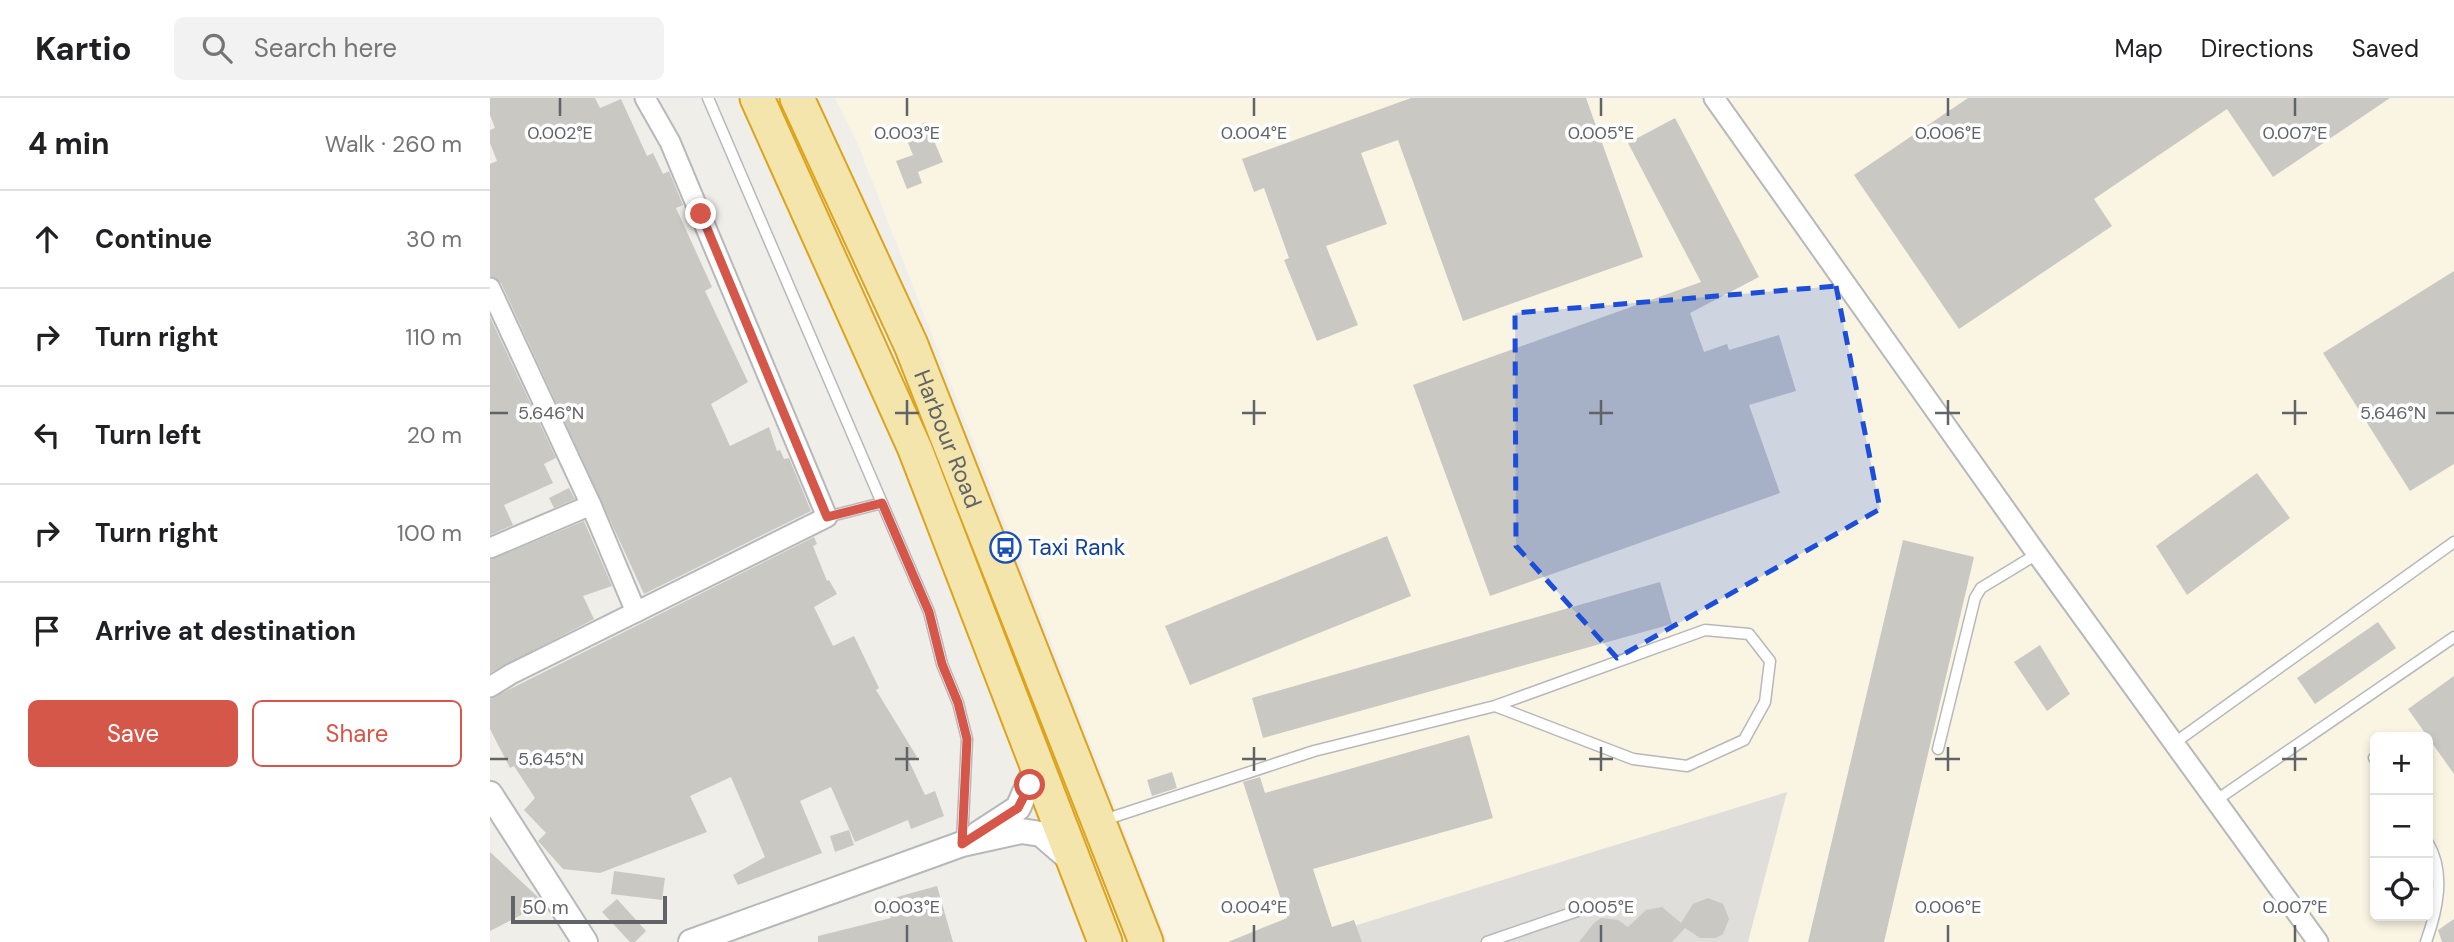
<!DOCTYPE html>
<meta charset="utf-8">
<style>
:root{--surface:#fff;--page:#f2f2f2;--text:#202124;--muted:#757577;--line:#e0e0e0;--accent:#d5574a}
body{margin:0;font-family:"DM Sans",sans-serif;background:var(--page);color:var(--text)}
.controls{position:absolute;right:21px;bottom:21px;display:grid;overflow:hidden;border-radius:10px;box-shadow:0 4px 10px #0003}
.controls button{width:63px;height:63px;display:grid;place-items:center;padding:0;border:0;border-bottom:2px solid var(--line);background:var(--surface);color:var(--text);font:35px sans-serif}
.scale{position:absolute;left:21px;bottom:18px;width:156px;box-sizing:border-box;padding-left:7px;border:4px solid #606367;border-top:0;font-size:19px;line-height:24px;white-space:nowrap;color:#606367;-webkit-text-stroke:5px #fff;paint-order:stroke}
.stop{position:absolute;width:21px;height:21px;margin:-16px;border:5px solid #d5574a;border-radius:50%;background:#fff}
.stop.end{background:#d5574a;border-color:#fff;box-shadow:0 2px 7px #0008}
.list{margin:0;padding:0;list-style:none}
h2{display:flex;justify-content:space-between;align-items:center;height:91px;margin:0;padding:0 28px;font-size:30px}
h2 small{font-size:23px;font-weight:400;color:var(--muted)}
.list li{display:grid;grid-template-columns:46px 1fr auto;gap:21px;align-items:center;box-sizing:border-box;height:98px;padding:0 28px;border-top:2px solid var(--line)}
.list b{display:block;font-size:26px;white-space:nowrap}
.list em{font-size:23px;font-style:normal;color:var(--muted)}
.actions{display:flex;gap:14px;padding:21px 28px}
.actions a{flex:1;padding:16px 0;border:2px solid var(--accent);border-radius:10px;text-align:center;font-size:24px;color:var(--accent)}
.actions .main{background:var(--accent);color:#fff}
.icon{flex:none;width:38px;height:38px;fill:none;stroke:currentColor;stroke-width:2;stroke-linecap:round;stroke-linejoin:round}
.map{position:relative;flex:none;width:1964px;height:844px;overflow:hidden}
header{display:flex;align-items:center;gap:42px;box-sizing:border-box;height:98px;padding:0 35px;background:var(--surface);border-bottom:2px solid var(--line)}
header strong{font-size:33px}
nav{display:flex;gap:38px;margin-inline-start:auto;font-size:24px}
.search{width:490px;height:63px;background:var(--page);display:flex;align-items:center;gap:18px;box-sizing:border-box;padding:0 24px;border-radius:10px;color:var(--muted);font-size:26px}
main{display:flex}
aside{flex:1;background:var(--surface)}
.map>svg:first-child{display:block}
.commercial{fill:#faf5e3;fill-rule:evenodd}
.industrial{fill:#dfdedb}
.building{fill:#c9c8c3}
.lines{fill:none;stroke-linecap:round;stroke-linejoin:round}
.service-casing{stroke:#b6b8bb;stroke-width:13}
.minor-casing{stroke:#b6b8bb;stroke-width:23}
.tertiary-casing{stroke:#b6b8bb;stroke-width:28}
.trunk-casing{stroke:#dca31d;stroke-width:37}
.service{stroke:#fff;stroke-width:10}
.minor{stroke:#fff;stroke-width:19}
.tertiary{stroke:#fff;stroke-width:24}
.trunk{stroke:#f4e5ac;stroke-width:33}
.route{stroke:#d5574a;stroke-width:9}
.marked{fill:#1d4ed8;fill-opacity:0.2;stroke:#1d4ed8;stroke-width:5;stroke-dasharray:14 9;stroke-linejoin:round}
.ticks{fill:none;stroke:#606367;stroke-width:2.5}
.labels{text-anchor:middle;dominant-baseline:central;stroke-width:7;stroke-linejoin:round;paint-order:stroke}
.street-label{font-size:23px;fill:#606367;stroke:#fff}
.transit-label{font-size:23px;fill:#164399;stroke:#fff;text-anchor:start}
.ticks-label{font-size:18px;text-anchor:middle;fill:#606367;stroke:#fff;stroke-width:7;stroke-linejoin:round;paint-order:stroke}
</style>
<header>
<strong>Kartio</strong>
<div class="search"><svg class="icon" aria-label="search" viewBox="0 0 24 24"><circle cx="10" cy="10" r="6"/><path d="M15 15l6 6"/></svg>Search here</div>
<nav><a>Map</a><a>Directions</a><a>Saved</a></nav>
</header>
<main>
<aside>
<h2>4 min<small>Walk · 260 m</small></h2>
<ul class="list">
<li><svg class="icon" aria-label="ahead" viewBox="0 0 24 24"><path d="M12 20V5M6 11l6-6 6 6"/></svg><div><b>Continue</b></div><em>30 m</em></li>
<li><svg class="icon" aria-label="right" viewBox="0 0 24 24"><path d="M7 20v-9h11M14 6l5 5-5 5"/></svg><div><b>Turn right</b></div><em>110 m</em></li>
<li><svg class="icon" aria-label="left" viewBox="0 0 24 24"><path d="M17 20v-9H6M10 6l-5 5 5 5"/></svg><div><b>Turn left</b></div><em>20 m</em></li>
<li><svg class="icon" aria-label="right" viewBox="0 0 24 24"><path d="M7 20v-9h11M14 6l5 5-5 5"/></svg><div><b>Turn right</b></div><em>100 m</em></li>
<li><svg class="icon" aria-label="arrive" viewBox="0 0 24 24"><path d="M6 21V4h12l-3 4 3 4H6"/></svg><div><b>Arrive at destination</b></div></li>
</ul>
<div class="actions"><a class="main">Save</a><a>Share</a></div>
</aside>
<div class="map">
<svg width="1964" height="844" viewBox="0 0 1964 844">
<rect width="100%" height="100%" fill="#f0eee9"/>
<path class="commercial" d="M 345,0 L 1964,0 L 1964,844 L 678,844 L 367,44 ZM 1885,639 L 1938,639 L 1938,818 L 1885,818 Z"/>
<path class="industrial" d="M 1297,694 L 1258,844 L 812,844 Z"/>
<g class="building">
<path d="M 0,0 L 105,0 L 110,10 L 131,1 L 157,58 L 163,55 L 173,76 L 179,73 L 193,107 L 186,110 L 222,189 L 215,193 L 258,284 L 221,306 L 240,348 L 279,329 L 287,353 L 290,352 L 294,361 L 299,360 L 321,413 L 154,496 L 11,185 L 0,178 L 0,66 L 7,63 L 0,45 L 0,32 L 5,30 L 0,17 Z"/>
<path d="M 921,0 L 1096,0 L 1153,159 L 973,223 L 908,42 L 871,55 L 897,126 L 836,148 L 868,227 L 827,243 L 794,162 L 799,160 L 774,90 L 764,94 L 752,61 Z"/>
<path d="M 1478,0 L 1900,0 L 1783,79 L 1737,11 L 1604,101 L 1622,128 L 1469,231 L 1364,77 Z"/>
<path d="M 1185,20 L 1269,179 L 1200,215 L 1214,254 L 1237,246 L 1239,252 L 1289,237 L 1306,293 L 1259,307 L 1290,395 L 1000,498 L 923,287 L 1211,184 L 1138,45 Z"/>
<path d="M 436,24 L 453,64 L 428,74 L 432,85 L 417,91 L 406,63 L 423,57 L 413,33 Z"/>
<path d="M 1964,173 L 1964,366 L 1920,393 L 1833,255 Z"/>
<path d="M 0,219 L 66,360 L 54,366 L 63,385 L 14,407 L 23,427 L 0,437 Z"/>
<path d="M 1767,375 L 1800,420 L 1697,497 L 1666,448 Z"/>
<path d="M 79,390 L 85,401 L 64,410 L 59,400 Z"/>
<path d="M 94,423 L 122,488 L 93,498 L 104,521 L 0,575 L 0,462 Z"/>
<path d="M 897,438 L 921,498 L 700,587 L 675,528 Z"/>
<path d="M 324,439 L 327,446 L 323,448 L 337,483 L 339,482 L 347,496 L 324,509 L 343,548 L 364,538 L 389,590 L 386,592 L 427,659 L 419,663 L 435,697 L 445,693 L 454,718 L 421,731 L 418,722 L 365,744 L 341,689 L 310,703 L 332,755 L 248,787 L 243,777 L 275,759 L 241,679 L 200,698 L 217,734 L 110,775 L 73,771 L 48,743 L 56,735 L 34,712 L 45,700 L 24,668 L 20,670 L 0,631 L 0,601 Z"/>
<path d="M 1413,442 L 1484,459 L 1394,844 L 1318,844 Z"/>
<path d="M 1170,484 L 1182,526 L 773,640 L 762,600 Z"/>
<path d="M 1888,524 L 1906,550 L 1825,606 L 1807,580 Z"/>
<path d="M 1550,547 L 1580,596 L 1557,613 L 1524,564 Z"/>
<path d="M 1964,578 L 1964,676 L 1918,611 Z"/>
<path d="M 979,637 L 1003,720 L 823,771 L 842,829 L 864,822 L 872,844 L 738,844 L 797,820 L 753,684 L 770,679 L 775,695 Z"/>
<path d="M 682,674 L 687,690 L 662,698 L 657,682 Z"/>
<path d="M 359,732 L 364,747 L 345,754 L 340,738 Z"/>
<path d="M 0,754 L 49,800 L 33,816 L 0,833 Z"/>
<path d="M 124,773 L 175,780 L 172,802 L 121,796 Z"/>
<path d="M 447,788 L 463,844 L 328,844 L 328,838 L 401,820 L 396,802 Z"/>
<path d="M 1218,800 L 1233,806 L 1239,821 L 1233,836 L 1226,840 L 1210,840 L 1195,830 L 1182,844 L 1089,844 L 1104,825 L 1111,820 L 1128,822 L 1138,829 L 1156,812 L 1172,809 L 1191,825 L 1203,806 Z"/>
<path d="M 127,801 L 156,833 L 145,844 L 140,844 L 112,814 Z"/>
<path d="M 1964,821 L 1964,844 L 1952,844 L 1948,832 Z"/>
</g>
<g class="lines">
<defs>
<g id="service">
<path d="M 218,0 L 392,405"/>
<path d="M 337,419 L 392,405 L 439,514 L 452,566 L 468,605 L 477,641 L 472,745"/>
<path d="M 1683,646 L 1964,444"/>
<path d="M 1448,651 L 1485,500 L 1491,490 L 1547,456"/>
<path d="M 1884,660 L 1885,661"/>
<path d="M 1725,703 L 1964,539"/>
<path d="M 614,722 L 824,653 L 1005,608 L 1215,532 L 1259,536 L 1280,563 L 1275,604 L 1254,642 L 1197,668 L 1143,661 L 1005,608"/>
<path d="M 997,844 L 1096,810"/>
<path d="M 1936,844 C 1947,813 1956,775 1938,745"/>
</g>
<g id="minor">
<path d="M 1224,0 L 1547,456 L 1828,844"/>
<path d="M 0,190 L 101,407 L 0,450"/>
<path d="M 101,407 L 146,514"/>
<path d="M 0,589 L 21,576 L 337,419 L 180,44 L 155,0"/>
</g>
<g id="tertiary">
<path d="M 0,696 L 95,844"/>
<path d="M 488,736 L 528,710 L 547,667"/>
<path d="M 201,844 L 472,746 L 531,733 L 551,736 L 581,762"/>
</g>
<g id="trunk">
<path d="M 267,0 L 425,351 L 615,844"/>
<path id="s1" d="M 307,0 L 421,247 L 656,844"/>
</g>
</defs>
<use href="#service" class="service-casing"/>
<use href="#minor" class="minor-casing"/>
<use href="#tertiary" class="tertiary-casing"/>
<use href="#trunk" class="trunk-casing"/>
<use href="#service" class="service"/>
<use href="#minor" class="minor"/>
<use href="#tertiary" class="tertiary"/>
<use href="#trunk" class="trunk"/>
</g>
<g class="lines">
<path class="route" d="M 211,116 L 337,419 L 392,405 L 439,514 L 452,566 L 468,605 L 477,641 L 472,746 L 528,710 L 540,687"/>
</g>
<path class="marked" d="M 1346,188 L 1390,411 L 1127,560 L 1026,448 L 1025,215 Z"/>
<path class="ticks" d="M 70,0 L 70,18M 417,0 L 417,18M 764,0 L 764,18M 1111,0 L 1111,18M 1458,0 L 1458,18M 1805,0 L 1805,18M 417,302 L 417,327M 764,302 L 764,327M 1111,302 L 1111,327M 1458,302 L 1458,327M 1805,302 L 1805,327M 0,315 L 18,315M 405,315 L 429,315M 752,315 L 776,315M 1099,315 L 1123,315M 1445,315 L 1470,315M 1792,315 L 1817,315M 1946,315 L 1964,315M 417,649 L 417,673M 764,649 L 764,673M 1111,649 L 1111,673M 1458,649 L 1458,673M 1805,649 L 1805,673M 0,661 L 18,661M 405,661 L 429,661M 752,661 L 776,661M 1099,661 L 1123,661M 1445,661 L 1470,661M 1792,661 L 1817,661M 417,827 L 417,844M 764,827 L 764,844M 1111,827 L 1111,844M 1458,827 L 1458,844M 1805,827 L 1805,844"/>
<defs>
<symbol id="bus-ring" viewBox="-11 -11 22 22"><circle r="9.5" fill="#fff" stroke="#1a4fb4" stroke-width="1.5"/><path d="M-5-6H5V4H4V6H2V4H-2V6H-4V4H-5ZM-3.5-4V0h7V-4ZM-3.5 1.2v1.5H-2V1.2ZM2 1.2v1.5H3.5V1.2Z" fill="#1a4fb4"/></symbol>
</defs>
<g fill-rule="evenodd">
<use href="#bus-ring" x="498" y="432" width="35" height="35"/>
</g>
<g class="labels">
<g class="street-label">
<text stroke="none"><textPath href="#s1" startOffset="373">Harbour Road</textPath></text>
</g>
<g class="transit-label">
<text x="538" y="449">Taxi Rank</text>
</g>
</g>
<g class="ticks-label">
<text x="70" y="41">0.002°E</text>
<text x="417" y="41">0.003°E</text>
<text x="764" y="41">0.004°E</text>
<text x="1111" y="41">0.005°E</text>
<text x="1458" y="41">0.006°E</text>
<text x="1805" y="41">0.007°E</text>
<text x="61" y="321">5.646°N</text>
<text x="1903" y="321">5.646°N</text>
<text x="61" y="667">5.645°N</text>
<text x="417" y="815">0.003°E</text>
<text x="764" y="815">0.004°E</text>
<text x="1111" y="815">0.005°E</text>
<text x="1458" y="815">0.006°E</text>
<text x="1805" y="815">0.007°E</text>
</g>
</svg>
<div class="controls">
<button>+</button>
<button>−</button>
<button><svg class="icon" aria-label="locate" viewBox="0 0 24 24"><circle cx="12" cy="12" r="6"/><path d="M12 2v4M12 18v4M2 12h4M18 12h4"/></svg></button>
</div>
<div class="scale">50 m</div>
<div class="stop" style="left:540px;top:687px"></div>
<div class="stop end" style="left:211px;top:116px"></div>
</div>
</main>
